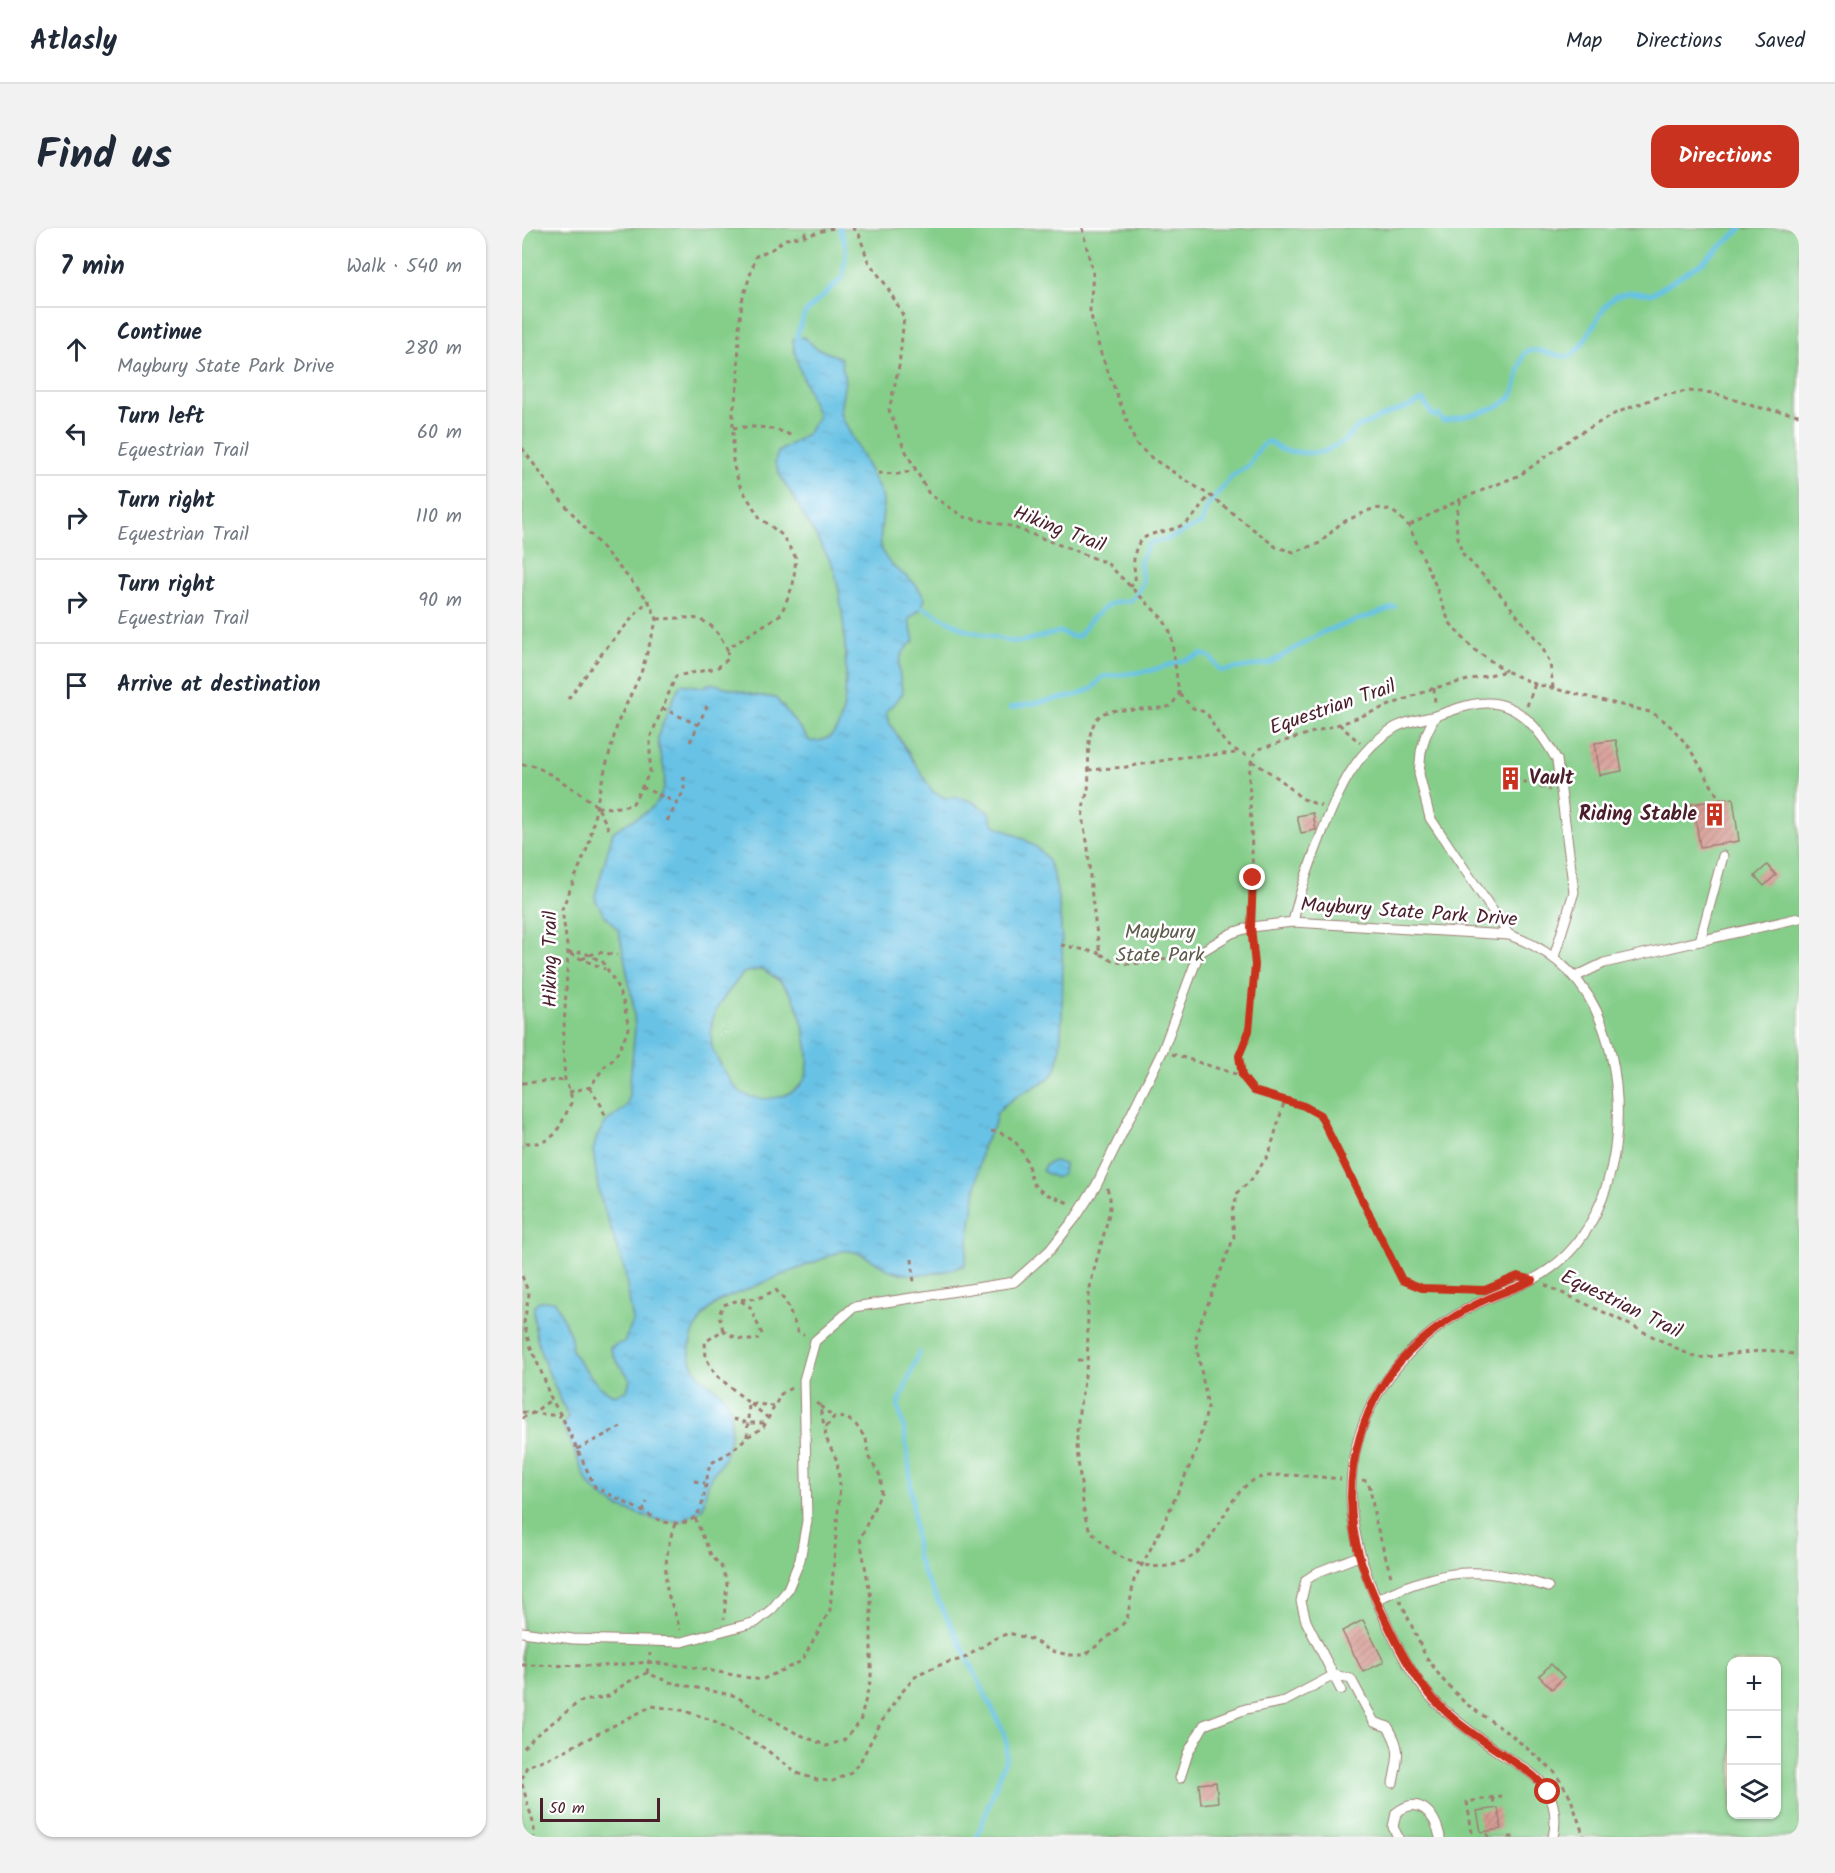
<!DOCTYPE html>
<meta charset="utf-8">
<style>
:root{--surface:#fff;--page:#f2f2f3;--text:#1f2937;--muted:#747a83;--line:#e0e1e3;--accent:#c8321e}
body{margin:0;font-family:Kalam,sans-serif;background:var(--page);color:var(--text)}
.controls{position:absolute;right:18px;bottom:18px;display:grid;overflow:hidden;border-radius:12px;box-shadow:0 2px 4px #0004}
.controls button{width:54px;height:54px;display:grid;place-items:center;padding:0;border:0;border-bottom:2px solid var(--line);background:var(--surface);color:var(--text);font:30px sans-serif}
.scale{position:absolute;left:18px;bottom:15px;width:120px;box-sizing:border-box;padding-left:6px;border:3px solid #4a1f2b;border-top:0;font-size:16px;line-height:21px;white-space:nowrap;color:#4a1f2b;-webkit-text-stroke:4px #fff;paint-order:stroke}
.stop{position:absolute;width:18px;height:18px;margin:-14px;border:4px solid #c8321e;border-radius:50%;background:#fff}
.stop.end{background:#c8321e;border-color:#fff;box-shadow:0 2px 6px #0008}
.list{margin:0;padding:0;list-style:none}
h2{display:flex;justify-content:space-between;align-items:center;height:78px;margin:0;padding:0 24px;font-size:26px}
h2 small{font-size:20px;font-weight:400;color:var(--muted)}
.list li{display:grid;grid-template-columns:39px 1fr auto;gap:18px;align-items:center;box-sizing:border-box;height:84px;padding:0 24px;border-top:2px solid var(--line)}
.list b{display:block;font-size:22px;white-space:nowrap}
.list p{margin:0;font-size:20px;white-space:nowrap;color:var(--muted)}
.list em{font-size:20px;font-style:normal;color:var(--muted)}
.icon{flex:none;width:33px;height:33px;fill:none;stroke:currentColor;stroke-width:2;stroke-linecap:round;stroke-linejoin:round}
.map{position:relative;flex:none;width:1277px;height:1609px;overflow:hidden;border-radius:18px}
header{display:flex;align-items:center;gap:36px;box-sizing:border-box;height:84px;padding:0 30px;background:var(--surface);border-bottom:2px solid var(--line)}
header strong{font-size:28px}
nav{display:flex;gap:33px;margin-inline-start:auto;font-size:21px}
.intro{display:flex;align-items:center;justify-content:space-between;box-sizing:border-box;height:144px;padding:0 36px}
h1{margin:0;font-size:42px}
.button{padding:15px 27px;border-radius:18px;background:var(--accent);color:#fff;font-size:21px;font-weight:700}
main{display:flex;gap:36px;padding:0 36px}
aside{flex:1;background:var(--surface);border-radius:18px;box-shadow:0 2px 4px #0004}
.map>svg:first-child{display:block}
.park{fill:#85ce8a;stroke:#68765a;stroke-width:1.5;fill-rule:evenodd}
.water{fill:url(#water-ripples);stroke:#587088;stroke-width:1.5;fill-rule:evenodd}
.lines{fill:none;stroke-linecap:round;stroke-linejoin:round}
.stream{stroke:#67c2e5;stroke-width:4.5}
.building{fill:url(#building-hatch)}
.lane-casing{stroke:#9e7e74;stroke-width:11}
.path{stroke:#9e7e74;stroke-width:3;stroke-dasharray:4.5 4.5;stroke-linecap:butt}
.lane{stroke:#fff;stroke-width:9}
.route{stroke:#c8321e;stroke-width:8}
.labels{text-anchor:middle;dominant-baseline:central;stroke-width:5;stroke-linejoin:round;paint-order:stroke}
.street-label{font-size:20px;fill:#4a1f2b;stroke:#fff}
.poi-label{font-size:20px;font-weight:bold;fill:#4a1f2b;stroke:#fff;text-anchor:start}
.park-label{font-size:20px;fill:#5f5c4c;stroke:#fff}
</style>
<header>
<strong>Atlasly</strong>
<nav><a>Map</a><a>Directions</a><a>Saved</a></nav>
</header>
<div class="intro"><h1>Find us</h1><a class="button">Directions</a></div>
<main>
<aside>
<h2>7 min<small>Walk · 540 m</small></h2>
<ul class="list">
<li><svg class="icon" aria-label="ahead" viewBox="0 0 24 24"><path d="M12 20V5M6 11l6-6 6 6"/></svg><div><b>Continue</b><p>Maybury State Park Drive</p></div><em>280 m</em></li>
<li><svg class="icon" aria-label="left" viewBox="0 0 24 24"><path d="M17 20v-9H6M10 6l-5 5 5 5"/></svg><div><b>Turn left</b><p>Equestrian Trail</p></div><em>60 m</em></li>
<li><svg class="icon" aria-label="right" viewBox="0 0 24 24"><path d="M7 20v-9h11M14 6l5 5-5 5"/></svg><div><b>Turn right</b><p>Equestrian Trail</p></div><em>110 m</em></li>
<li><svg class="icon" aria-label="right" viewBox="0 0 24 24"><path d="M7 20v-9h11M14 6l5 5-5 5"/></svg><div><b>Turn right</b><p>Equestrian Trail</p></div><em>90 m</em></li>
<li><svg class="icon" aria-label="arrive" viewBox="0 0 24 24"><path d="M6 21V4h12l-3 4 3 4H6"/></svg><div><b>Arrive at destination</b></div></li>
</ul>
</aside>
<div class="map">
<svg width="1277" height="1609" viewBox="0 0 1277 1609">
<defs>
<pattern id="water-ripples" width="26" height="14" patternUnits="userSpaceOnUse" patternTransform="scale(1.5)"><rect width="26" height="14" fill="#67c2e5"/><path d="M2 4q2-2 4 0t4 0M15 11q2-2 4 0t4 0" fill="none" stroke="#5ba6c5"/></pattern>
<pattern id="building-hatch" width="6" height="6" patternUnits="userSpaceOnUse" patternTransform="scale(1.5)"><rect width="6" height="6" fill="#d69a92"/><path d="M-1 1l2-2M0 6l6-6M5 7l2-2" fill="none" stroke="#b07d77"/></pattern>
</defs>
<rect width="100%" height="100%" fill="#fff"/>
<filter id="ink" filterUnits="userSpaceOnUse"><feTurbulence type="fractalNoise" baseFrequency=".0167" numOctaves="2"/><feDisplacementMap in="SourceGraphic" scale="12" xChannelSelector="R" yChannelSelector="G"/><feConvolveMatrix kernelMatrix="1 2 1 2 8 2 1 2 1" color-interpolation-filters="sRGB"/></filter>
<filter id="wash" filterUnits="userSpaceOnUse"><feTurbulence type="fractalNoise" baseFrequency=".008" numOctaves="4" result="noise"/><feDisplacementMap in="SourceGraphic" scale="24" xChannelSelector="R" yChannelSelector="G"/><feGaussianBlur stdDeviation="1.35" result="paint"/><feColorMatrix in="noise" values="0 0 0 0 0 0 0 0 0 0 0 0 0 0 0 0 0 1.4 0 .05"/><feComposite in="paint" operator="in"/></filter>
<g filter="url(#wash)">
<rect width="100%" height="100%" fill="#f1ddbe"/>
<path class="park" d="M 0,0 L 1277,0 L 1277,1609 L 0,1609 ZM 1210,1434 L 1254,1434 L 1254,1586 L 1210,1586 Z"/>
<g class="water">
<path d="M 282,109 L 294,120 L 319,130 L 323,153 L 318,185 L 360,267 C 365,286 353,309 362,327 C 369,340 383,346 393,356 C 397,360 400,366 403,371 L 398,382 L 387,391 L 392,413 C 372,428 376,442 381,465 L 364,484 L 367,494 L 411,564 L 423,570 L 437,569 L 449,573 L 467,584 L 471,596 C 488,605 510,612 522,627 C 546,656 541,781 538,822 L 535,838 L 531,846 L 525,852 L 495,868 L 480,879 L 475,885 L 472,898 L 460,919 L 443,1037 C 422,1045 390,1051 368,1042 C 351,1035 340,1021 320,1023 L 199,1072 C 179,1085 159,1115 172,1139 C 185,1165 209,1155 209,1194 C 209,1208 207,1221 200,1234 C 197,1239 192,1243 189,1249 C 184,1258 183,1270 181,1280 L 160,1293 L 134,1292 L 96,1279 L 74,1264 L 65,1253 L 41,1197 L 46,1189 C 31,1151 10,1120 12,1078 L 17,1073 L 33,1073 L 49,1109 L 50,1123 L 60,1138 L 77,1158 L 91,1167 L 105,1163 L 108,1151 C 101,1140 91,1132 88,1119 L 102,1114 L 111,1094 L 102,1040 L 77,966 L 71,923 L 75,908 L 84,894 L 103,880 L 106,874 L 113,800 L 111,775 L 97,703 L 81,685 L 74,673 L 73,668 L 91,604 C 107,591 131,587 140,565 C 148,545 136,527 136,510 C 136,504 155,462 159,456 L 180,459 L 189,455 L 232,467 L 254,470 L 288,513 C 301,514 312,509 317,496 C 330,466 322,366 310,336 L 257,245 L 253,234 L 256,224 L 284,207 L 296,189 C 288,167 272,133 271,111 ZM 240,741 C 269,757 277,775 283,807 C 286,820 288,835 284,848 C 275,871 235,878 216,862 C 209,856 193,828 190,819 C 189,812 189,798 191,791 C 195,775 211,759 221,745 Z"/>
<path d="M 532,933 L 542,936 L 541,946 L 534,950 L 520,943 L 523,937 Z"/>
</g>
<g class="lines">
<g class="stream">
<path d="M 278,115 L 275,107 L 283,85 L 321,49 L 324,20 L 318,0"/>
<path d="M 400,379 L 444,402 L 487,413 L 498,414 L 537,404 L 552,409 L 557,408 L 568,392 L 585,378 L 593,374 L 608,373 L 615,366 L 621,354 L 618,335 L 625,318 L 630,314 L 644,312 L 680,295 L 684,280 L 711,247 L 727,238 L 734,225 L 744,214 L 749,214 L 757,221 L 767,223 L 783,225 L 801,224 L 822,213 L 836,199 L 876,182 C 884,182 893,174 901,172 L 911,188 L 917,187 L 921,193 C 939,189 982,183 991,166 C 997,153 996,137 1003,124 C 1019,118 1033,131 1049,128 L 1058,120 L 1082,80 L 1093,68 L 1107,64 L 1130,66 L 1181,34 L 1220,0"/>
<path d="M 488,480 L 556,467 L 571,460 L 580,449 L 627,443 L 657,434 L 680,426 L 688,429 L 699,443 L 748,435 L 801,404 L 873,379"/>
<path d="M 397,1124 L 376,1178 L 382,1201 L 387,1237 L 395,1329 L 401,1345 L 435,1408 L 481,1503 L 485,1517 L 484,1530 L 455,1609"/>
</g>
</g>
<g id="blocks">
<g class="building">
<path d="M 1094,512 L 1100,543 L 1078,547 L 1073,515 Z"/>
<path d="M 1211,570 L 1217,613 L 1178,619 L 1173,588 L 1171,588 L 1169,576 Z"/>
<path d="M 791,585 L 794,602 L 779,605 L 775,588 Z"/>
<path d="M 1245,637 L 1254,647 L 1242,658 L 1233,648 Z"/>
<path d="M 841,1392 L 862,1434 L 841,1444 L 820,1403 Z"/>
<path d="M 1029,1436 L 1042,1449 L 1030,1461 L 1017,1448 Z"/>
<path d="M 694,1554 L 696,1574 L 679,1576 L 677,1556 Z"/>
<path d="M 976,1580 L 979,1601 L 959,1604 L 955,1583 Z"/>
</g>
</g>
</g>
<g filter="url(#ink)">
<use href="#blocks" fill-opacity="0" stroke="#9e7e74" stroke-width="1.5"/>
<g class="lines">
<defs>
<g id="lane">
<path d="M 771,694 C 778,662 789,633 801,602 C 817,562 834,522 874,499 C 885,493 901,491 913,488"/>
<path d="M 987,707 L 908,590 L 897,546 L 899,524 L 903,509 L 913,488 C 930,483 947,475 964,475 C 998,474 1020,505 1035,532 L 1052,664 L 1032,729"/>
<path d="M 1178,713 L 1201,628"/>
<path d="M 1053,749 L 1082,735 L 1277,690"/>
<path d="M 854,1372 C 917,1341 959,1336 1026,1359"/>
<path d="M 0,1404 L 51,1411 L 160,1414 L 234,1394 L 250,1381 L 265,1363 L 278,1332 L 285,1293 L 282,1152 L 293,1113 L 332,1079 L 492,1054 L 528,1022 L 554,989 L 574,958 L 641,822 L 677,725 L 710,705 L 729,699 L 771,694 L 987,707 C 1038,724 1070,760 1085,811 C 1108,887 1095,999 1022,1045 C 1004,1057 984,1062 965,1071 C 904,1098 852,1150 835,1216 C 818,1280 839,1340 866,1398 C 880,1428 897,1461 923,1483 C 941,1498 959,1512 978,1525 C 993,1535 1012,1544 1023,1559 C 1033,1573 1035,1593 1031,1609"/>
<path d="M 819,1462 L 784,1393 L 779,1373 L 784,1352 L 796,1344 L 837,1328"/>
<path d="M 658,1550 L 666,1525 L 682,1497 L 724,1481 L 763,1473 L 812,1447 L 829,1451 L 852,1494 L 866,1499 C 880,1522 876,1529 871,1555"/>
<path d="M 876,1609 L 871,1599 L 874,1585 C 897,1566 913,1586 918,1609"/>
</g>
</defs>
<use href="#lane" class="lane-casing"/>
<g class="path">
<path d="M 330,0 L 336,3 L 346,33 L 364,57 L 382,89 L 377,138 L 367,182 L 382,220 L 407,266 L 442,289 L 488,298 L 585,335 L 641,391 L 649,406 L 657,466 L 649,478 C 632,483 591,479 580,486 C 560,500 569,540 566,561 C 565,568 561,576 561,583 C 559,596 565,608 566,620 C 568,656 572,690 578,725 C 601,745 637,732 663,725"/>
<path d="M 560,0 L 571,45 L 568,83 L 578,123 L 614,216 L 631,231 L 690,269 L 754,319 L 772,324 L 798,315 L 819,295 L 850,281 L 861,280 L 873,285 L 887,298 L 913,356 L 927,394 L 951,421 L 984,443"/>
<path d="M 283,8 L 283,0"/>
<path d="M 211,200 C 232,198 251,198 270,208"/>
<path d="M 0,220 L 36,269 L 126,372 L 135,391 L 119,445 L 96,494 L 78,560 L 67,616 L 40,681 L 46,725 L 41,819 L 43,852 L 49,867 L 49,875 L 40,894 L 33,906 L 26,912 L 15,915 L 0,915"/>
<path d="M 356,245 L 376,246 L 394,242"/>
<path d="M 888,297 L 939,271"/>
<path d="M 608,359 L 613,354 C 614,346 611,339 612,331 C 615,298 642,309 662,296 C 673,290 679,277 687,268"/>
<path d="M 135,391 C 172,390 186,383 205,421 L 259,386 L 271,357 L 274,330 L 260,307 L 238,290 L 218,258 L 211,236 L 211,184 L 216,153 L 217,100 L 220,73 L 234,28 L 250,21 L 264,11 L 283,8 L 311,0"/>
<path d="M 912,460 L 913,476"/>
<path d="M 1031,460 L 1028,435 L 1019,417 L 974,361 L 940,325 L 935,306 L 934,288 L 939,271 L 998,247 L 1053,208 L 1094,185 L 1141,167 L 1166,163 L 1192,165 L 1234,179 L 1277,187"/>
<path d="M 657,466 L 671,480 L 685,485 C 696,507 704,522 729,528"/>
<path d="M 46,471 L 84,420 L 126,372"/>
<path d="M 1005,478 L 1013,456"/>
<path d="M 140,480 L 176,497"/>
<path d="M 817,496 L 838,515"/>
<path d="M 168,514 L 185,478"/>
<path d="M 730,533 L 759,552 L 779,570 L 799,578"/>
<path d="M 0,537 C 3,537 6,536 9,537 C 19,539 65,569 73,577 C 79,583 83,594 87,602"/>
<path d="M 994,539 L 996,552 L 1028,562"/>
<path d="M 566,542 L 604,539 L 661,529 L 715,525"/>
<path d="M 120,559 L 155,575"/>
<path d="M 75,579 L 90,580 L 110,577 L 128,544 L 128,510 L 154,448 L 195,440 L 206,431 L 205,421"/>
<path d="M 145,593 L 162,563 L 162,549"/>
<path d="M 729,689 L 731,650 L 727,547 L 730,529 L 737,521 L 824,494 L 912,460 L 984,443 L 1013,456 L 1128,484 C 1162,501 1179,541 1198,572"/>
<path d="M 730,710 L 733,737 L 727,803 L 717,828 L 720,848 L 732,863 L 782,877 L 798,887 L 880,1052 L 900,1060 L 955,1062"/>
<path d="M 539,717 L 578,725"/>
<path d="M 46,725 L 61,724 L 81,734 L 94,756 L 102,776 L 107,801 L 93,830 L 82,839 L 68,859 L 47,864"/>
<path d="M 48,726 L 83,741"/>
<path d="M 60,731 L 75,724 L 95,727"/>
<path d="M 650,826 L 720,848"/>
<path d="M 0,855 L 43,852"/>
<path d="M 68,859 L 79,877 L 84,890"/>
<path d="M 469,903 C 489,906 497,915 505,934 C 508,942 508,954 515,960 C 524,968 538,970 548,976"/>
<path d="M 585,960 L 588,970 L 588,980 C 583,1007 573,1033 568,1060 C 564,1084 567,1109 565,1133 C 563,1153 558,1172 556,1192 C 553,1216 557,1240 560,1264 C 561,1275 562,1290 567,1300 C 575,1312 592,1326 605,1332 C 624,1339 643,1342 662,1333 C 698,1317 704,1261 737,1250 C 755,1244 799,1249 819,1251"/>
<path d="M 390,1031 L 392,1056"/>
<path d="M 0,1048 L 7,1066 L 2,1095 L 7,1115 L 23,1153 L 27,1167 L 41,1191 L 73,1259 L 141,1294 C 187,1302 179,1270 188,1236 L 211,1222 L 225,1209 L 241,1200 L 259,1166 L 269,1160"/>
<path d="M 1023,1057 L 1088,1087 L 1174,1130 L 1246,1122 L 1277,1127"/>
<path d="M 219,1073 L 228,1079 L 240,1106"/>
<path d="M 201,1102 C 212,1110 223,1114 237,1111"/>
<path d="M 556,1132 L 565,1132"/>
<path d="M 294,1175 L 297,1177 L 303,1200"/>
<path d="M 229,1176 L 246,1190"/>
<path d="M 252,1178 L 227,1175 L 193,1146 L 184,1130 L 183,1114 L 201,1102 L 197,1087 L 201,1077 L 217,1072 L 237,1070 L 254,1062 L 264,1074 L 276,1104 L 282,1107"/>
<path d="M 298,1178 L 312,1189"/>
<path d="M 0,1184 L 39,1188"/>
<path d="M 0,1190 L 11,1185 L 30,1171"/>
<path d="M 211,1191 L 225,1195 L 244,1195"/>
<path d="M 225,1209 L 227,1175"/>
<path d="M 55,1221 L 99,1199"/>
<path d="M 840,1252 L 845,1253 L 848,1259 L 853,1291 L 870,1352"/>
<path d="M 172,1253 L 183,1255"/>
<path d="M 121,1284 L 125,1274"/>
<path d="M 173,1290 L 189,1327 L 199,1338 L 205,1354 L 202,1391"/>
<path d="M 153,1296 C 145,1317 141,1344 146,1366 C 150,1378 155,1390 158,1402"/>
<path d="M 878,1372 L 903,1427 L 920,1451 L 943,1475 L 989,1507 L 1031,1542 L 1048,1568 L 1062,1609"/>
<path d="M 0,1437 L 81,1438 L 127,1434 L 169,1439 L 239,1452 L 280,1433 L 308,1382 L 318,1258 L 315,1233 L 304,1210 L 303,1200 L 312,1189 L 325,1190 L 334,1197 L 344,1211 L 347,1230 L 359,1249 L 359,1265 L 338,1311 L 349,1370 L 349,1450 L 338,1494 L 322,1512 L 305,1518 L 274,1505 L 236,1483 L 214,1468 L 147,1454 L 125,1445 L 104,1455 L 87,1468 L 57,1474 L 13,1508 L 0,1522"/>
<path d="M 125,1445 L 128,1425"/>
<path d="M 0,1551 L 5,1538 L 32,1528 L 130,1478 L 159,1482 L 190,1492 L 242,1520 L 275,1545 L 295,1552 L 311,1553 L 329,1544 L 339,1532 L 358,1496 L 379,1465 L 396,1446 L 423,1435 L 441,1431 L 472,1411 L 487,1405 L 511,1412 L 529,1423 L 547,1427 L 563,1427 L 586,1409 L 605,1392 L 612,1352 L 639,1301 L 674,1224 L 686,1179 L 676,1126 L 674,1106 L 712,1009 L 710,984 L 716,964 L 729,952 L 747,926 L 763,871"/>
<path d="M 0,1556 L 12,1598 L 12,1609"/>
<path d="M 971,1570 L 972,1576"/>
<path d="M 950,1605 L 945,1574 L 978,1568 L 979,1575"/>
<path d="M 965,1605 L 966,1609"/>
<path d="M 987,1609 L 993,1609"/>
</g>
<use href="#lane" class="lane"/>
</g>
</g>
<g class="lines" filter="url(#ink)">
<path class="route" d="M 731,650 L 729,699 L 733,737 L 727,803 L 717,828 L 720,848 L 732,863 L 782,878 L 798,887 L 880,1052 L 900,1060 L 963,1062 L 996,1048 L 1011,1052 C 996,1060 980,1064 965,1071 C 936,1084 910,1102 887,1124 C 841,1170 821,1241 832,1304 C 837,1335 850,1365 864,1393 C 879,1425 895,1455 920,1480 C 939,1499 963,1514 985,1529 C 1000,1540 1016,1548 1026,1564"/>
</g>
<defs>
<symbol id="building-bare" viewBox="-9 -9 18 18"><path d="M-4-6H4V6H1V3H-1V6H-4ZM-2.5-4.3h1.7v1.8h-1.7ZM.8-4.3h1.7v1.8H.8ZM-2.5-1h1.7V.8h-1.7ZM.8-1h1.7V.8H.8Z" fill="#c8321e" stroke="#fff" stroke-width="2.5" paint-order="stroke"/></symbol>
</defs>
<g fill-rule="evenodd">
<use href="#building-bare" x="972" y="534" width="33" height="33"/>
<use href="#building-bare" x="1176" y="570" width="33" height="33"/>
</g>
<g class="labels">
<g class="street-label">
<text transform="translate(537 302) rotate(21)">Hiking Trail</text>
<text transform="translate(811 480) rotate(-19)">Equestrian Trail</text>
<text transform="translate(887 685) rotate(4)">Maybury State Park Drive</text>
<text transform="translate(29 731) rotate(-90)">Hiking Trail</text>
<text transform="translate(1099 1077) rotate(26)">Equestrian Trail</text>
</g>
<g class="poi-label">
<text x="1007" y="551">Vault</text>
<text x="1175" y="587" text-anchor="end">Riding Stable</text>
</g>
<g class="park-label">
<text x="638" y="705">Maybury<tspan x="638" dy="23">State Park</tspan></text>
</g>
</g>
</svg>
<div class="controls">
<button>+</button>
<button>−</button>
<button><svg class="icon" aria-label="layers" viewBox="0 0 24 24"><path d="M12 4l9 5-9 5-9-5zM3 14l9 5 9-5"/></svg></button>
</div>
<div class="scale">50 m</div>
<div class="stop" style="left:1026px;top:1564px"></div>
<div class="stop end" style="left:731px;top:650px"></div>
</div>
</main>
